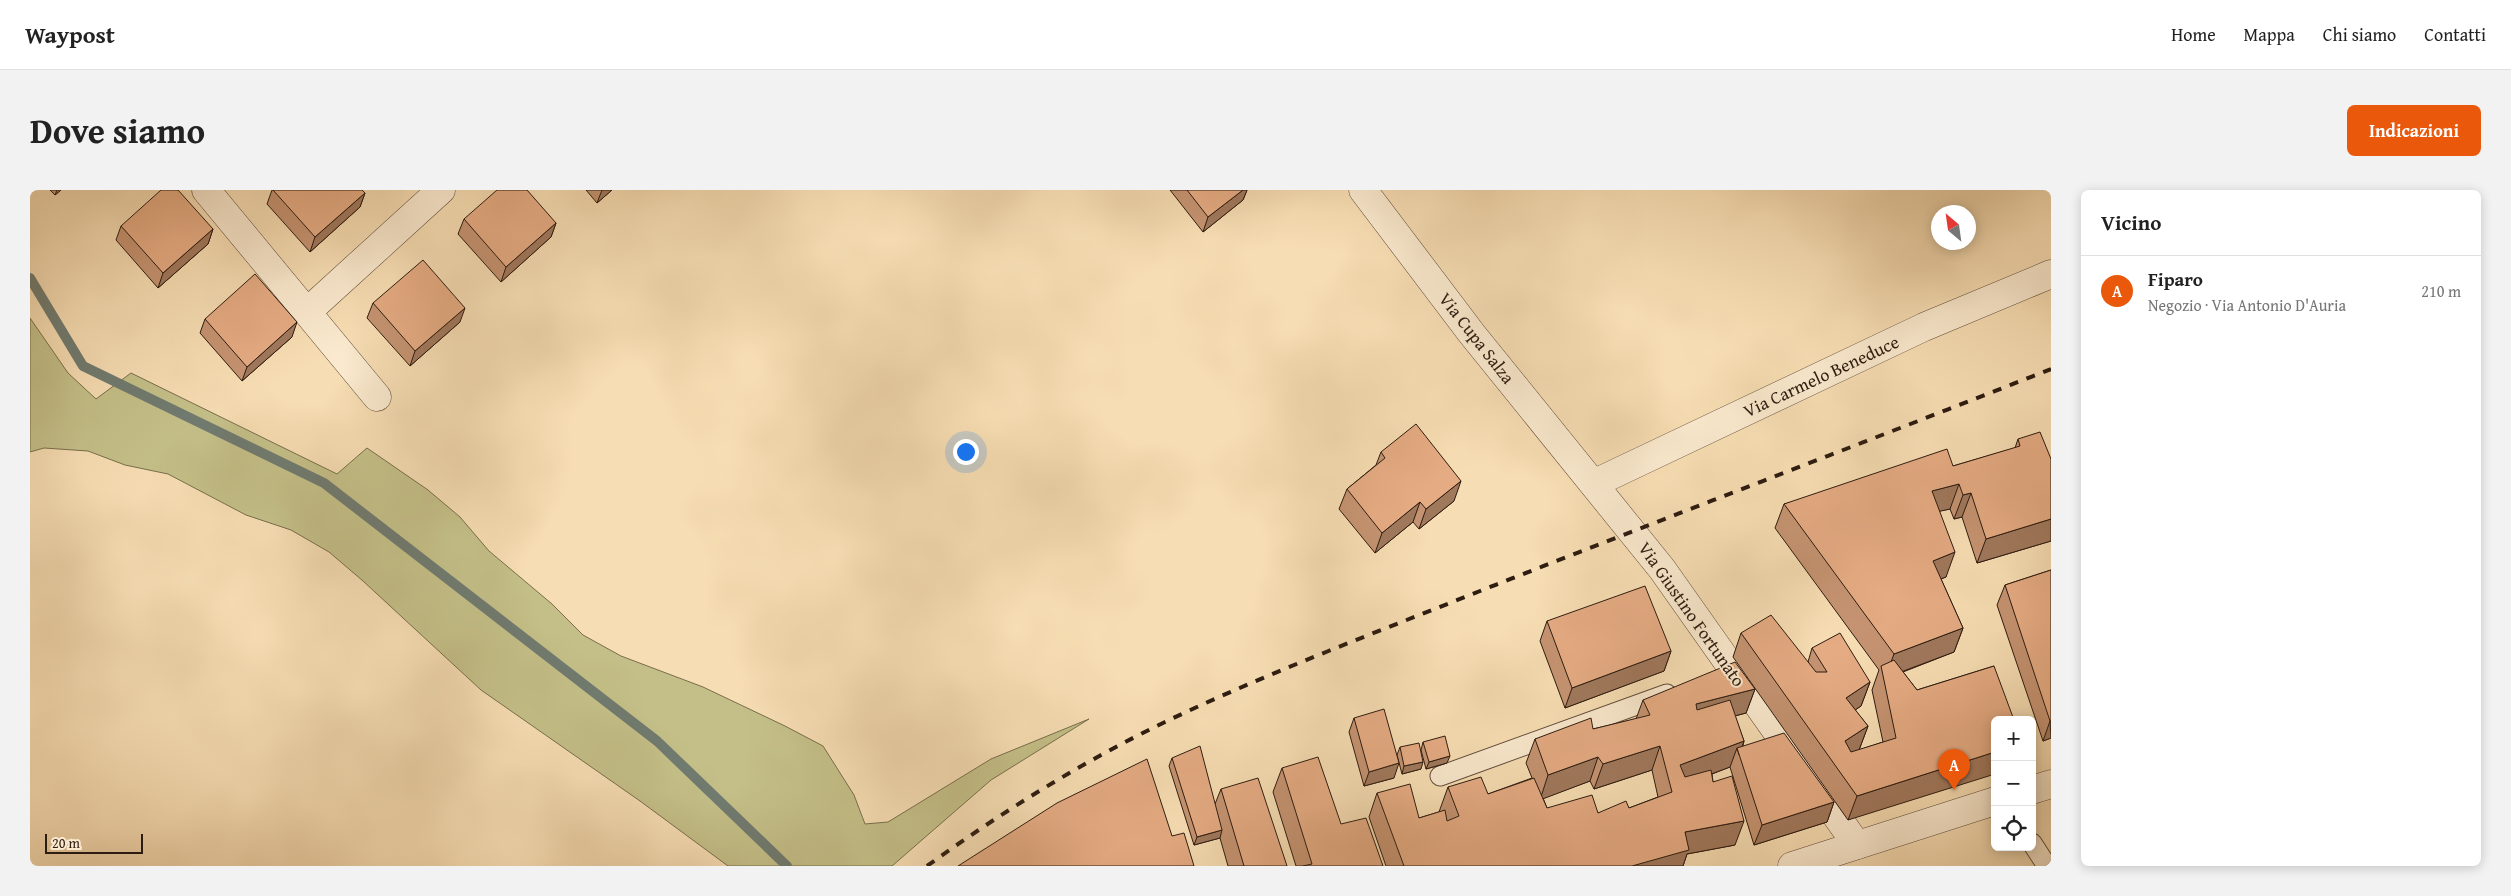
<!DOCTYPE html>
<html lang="it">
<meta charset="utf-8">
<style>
:root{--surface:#fff;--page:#f2f2f2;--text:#222;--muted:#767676;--line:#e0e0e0;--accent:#ea580c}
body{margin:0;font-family:"Gentium Book Plus",serif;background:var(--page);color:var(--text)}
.controls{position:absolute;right:15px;bottom:15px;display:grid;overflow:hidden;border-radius:8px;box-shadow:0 2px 12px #0003}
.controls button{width:45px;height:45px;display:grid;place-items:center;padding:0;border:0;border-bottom:1px solid var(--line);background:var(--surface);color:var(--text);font:25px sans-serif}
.compass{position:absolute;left:1901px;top:15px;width:45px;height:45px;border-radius:50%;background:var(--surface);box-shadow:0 2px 12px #0003;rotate:331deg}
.scale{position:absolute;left:15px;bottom:12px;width:98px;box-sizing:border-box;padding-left:5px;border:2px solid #2d1c11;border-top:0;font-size:14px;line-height:18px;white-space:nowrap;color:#2d1c11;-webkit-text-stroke:4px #fae9ce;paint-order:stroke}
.you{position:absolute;left:935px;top:261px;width:18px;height:18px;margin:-12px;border:4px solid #fff;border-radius:50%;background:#1a73e8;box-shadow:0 0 0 8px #1a73e833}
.badge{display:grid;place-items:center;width:32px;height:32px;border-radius:50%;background:var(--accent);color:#fff;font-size:16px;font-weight:700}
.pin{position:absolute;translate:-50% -41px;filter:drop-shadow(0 1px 2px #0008)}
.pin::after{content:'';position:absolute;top:26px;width:18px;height:15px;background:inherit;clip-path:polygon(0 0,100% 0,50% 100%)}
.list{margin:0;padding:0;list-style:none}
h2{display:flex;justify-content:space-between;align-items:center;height:65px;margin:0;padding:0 20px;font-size:21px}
h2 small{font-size:16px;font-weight:400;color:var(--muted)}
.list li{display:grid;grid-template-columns:32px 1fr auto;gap:15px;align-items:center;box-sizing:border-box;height:70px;padding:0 20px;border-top:1px solid var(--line)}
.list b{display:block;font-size:19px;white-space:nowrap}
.list p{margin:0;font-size:16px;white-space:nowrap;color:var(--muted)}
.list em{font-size:16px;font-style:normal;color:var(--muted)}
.icon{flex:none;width:28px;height:28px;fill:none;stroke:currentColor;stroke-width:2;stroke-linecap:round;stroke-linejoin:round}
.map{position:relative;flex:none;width:2021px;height:676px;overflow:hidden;border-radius:8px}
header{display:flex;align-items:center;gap:30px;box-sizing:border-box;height:70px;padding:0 25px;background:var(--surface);border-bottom:1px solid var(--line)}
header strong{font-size:24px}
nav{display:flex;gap:28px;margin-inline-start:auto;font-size:18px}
.intro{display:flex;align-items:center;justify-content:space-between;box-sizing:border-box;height:120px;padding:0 30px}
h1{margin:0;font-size:35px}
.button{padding:12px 22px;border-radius:8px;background:var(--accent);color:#fff;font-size:18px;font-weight:700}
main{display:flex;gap:30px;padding:0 30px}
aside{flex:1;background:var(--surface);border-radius:8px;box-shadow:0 2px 12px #0003}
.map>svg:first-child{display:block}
.green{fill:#c4bf88;stroke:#786e4c}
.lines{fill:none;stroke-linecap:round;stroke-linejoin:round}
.stream{stroke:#707b70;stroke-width:10}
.service-casing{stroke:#604c3a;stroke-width:21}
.minor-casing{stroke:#604c3a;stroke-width:29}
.service{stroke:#fae9ce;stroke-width:19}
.minor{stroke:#fae9ce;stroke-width:28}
.rail{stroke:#2d1c11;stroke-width:4;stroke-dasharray:9 9;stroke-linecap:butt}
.wall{fill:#c59371;stroke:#2d1c11;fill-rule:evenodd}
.shaded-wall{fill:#a0785c;stroke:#2d1c11}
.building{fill:#e5ab83;stroke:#2d1c11}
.labels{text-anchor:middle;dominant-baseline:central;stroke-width:4;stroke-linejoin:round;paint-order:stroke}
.street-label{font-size:18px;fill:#2d1c11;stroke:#fae9ce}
</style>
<header>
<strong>Waypost</strong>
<nav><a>Home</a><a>Mappa</a><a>Chi siamo</a><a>Contatti</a></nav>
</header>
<div class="intro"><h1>Dove siamo</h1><a class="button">Indicazioni</a></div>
<main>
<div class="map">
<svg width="2021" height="676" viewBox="0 0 2021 676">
<rect width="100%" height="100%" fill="#f7ddb3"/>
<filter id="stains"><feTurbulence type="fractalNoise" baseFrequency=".004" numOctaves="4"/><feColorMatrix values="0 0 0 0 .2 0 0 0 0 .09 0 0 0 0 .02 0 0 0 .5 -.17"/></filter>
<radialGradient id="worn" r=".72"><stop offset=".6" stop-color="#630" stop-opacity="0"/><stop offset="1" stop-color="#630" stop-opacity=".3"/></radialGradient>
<path class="green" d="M 0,128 L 38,183 L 66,209 L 101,183 L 307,284 L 337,258 L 398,300 L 430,327 L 459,361 L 522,414 L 553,445 L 591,466 L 673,497 L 755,536 L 793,556 L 824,605 L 835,634 L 858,632 L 961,569 L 1059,529 L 961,590 L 862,676 L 698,676 L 610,611 L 451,500 L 333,391 L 299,362 L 261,340 L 216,325 L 138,284 L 95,275 L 58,261 L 14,258 L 0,262 Z"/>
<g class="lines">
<path class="stream" d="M 0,88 L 53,176 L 294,293 L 627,551 L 757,676"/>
<defs>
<g id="service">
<path d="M 1410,586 L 1637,504"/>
<path d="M 2002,653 L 2017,676"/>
</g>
<g id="minor">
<path d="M 176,0 L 347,207"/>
<path d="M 1333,0 L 1442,144 L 1632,379 L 1827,655"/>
<path d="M 277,122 L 411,0"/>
<path d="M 1565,293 L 1894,137 L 2021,84"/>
<path d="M 2002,600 L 2021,594"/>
<path d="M 1762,676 L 1965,611"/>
</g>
</defs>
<use href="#service" class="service-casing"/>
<use href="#minor" class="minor-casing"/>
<use href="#service" class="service"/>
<use href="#minor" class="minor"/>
<path class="rail" d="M 897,676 C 972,622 1052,572 1135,532 C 1237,483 1345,443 1450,401 C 1640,326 1831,254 2021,179"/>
</g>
<g class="wall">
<path d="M 20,0 L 31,0 L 25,5 Z"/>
<path d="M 242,0 L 332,0 L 335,3 L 330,17 L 280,62 L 237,14 Z"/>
<path d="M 556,0 L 582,0 L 567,13 Z"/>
<path d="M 1140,0 L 1217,0 L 1213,10 L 1173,42 Z"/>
<path d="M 434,29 L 526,33 L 521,47 L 471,92 L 428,44 Z"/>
<path d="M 91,36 L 183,39 L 178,54 L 128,98 L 86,50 Z"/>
<path d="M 343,113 L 430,132 L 380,176 L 337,128 Z"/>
<path d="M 175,129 L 262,147 L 212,191 L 170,143 Z"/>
<path d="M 1988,249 L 2021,269 L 2021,351 L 1947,373 L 1932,327 L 1924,329 L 1920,319 L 1909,321 L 1916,387 L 1911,389 L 1933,438 L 1924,462 L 1873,482 L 1887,500 L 1964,476 L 1818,630 L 1703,467 L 1711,443 L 1778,472 L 1782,458 L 1840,492 L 1831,516 L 1825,520 L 1838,536 L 1829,560 L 1853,552 L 1842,500 L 1849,480 L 1745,338 L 1754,314 L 1923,276 L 1985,258 Z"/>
<path d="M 1351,262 L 1424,311 L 1389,339 L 1383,332 L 1345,363 L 1309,319 L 1317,299 L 1346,275 Z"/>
<path d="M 2021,380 L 2021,548 L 2013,551 L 1967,415 L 1975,395 Z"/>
<path d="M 1517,431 L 1641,461 L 1634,481 L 1535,518 L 1510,451 Z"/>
<path d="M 1725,499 L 1716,523 L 1705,526 L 1714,551 L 1713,556 L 1804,612 L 1797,632 L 1724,655 L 1700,577 L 1682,584 L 1683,592 L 1705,655 L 1657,664 L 1653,676 L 1356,676 L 1339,627 L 1347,603 L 1389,628 L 1409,622 L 1418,597 L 1458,604 L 1502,588 L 1496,573 L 1505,549 L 1563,539 L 1606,529 L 1613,510 ZM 1622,580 L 1628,607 L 1599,618 L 1568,623 L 1517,618 L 1513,608 L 1560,591 L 1564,599 Z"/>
<path d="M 1324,528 L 1364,588 L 1334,596 L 1319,542 Z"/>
<path d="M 1393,552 L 1417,573 L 1396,579 L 1391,560 Z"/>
<path d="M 1370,557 L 1391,579 L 1372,584 L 1367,565 Z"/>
<path d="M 1142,568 L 1185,614 L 1191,599 L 1257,676 L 1198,676 L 1190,648 L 1164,655 L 1139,576 Z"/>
<path d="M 1252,578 L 1311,634 L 1353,676 L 1266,676 L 1243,602 Z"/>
</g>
<g class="shaded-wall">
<path d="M 27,0 L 31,0 L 25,5 Z"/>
<path d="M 572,0 L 582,0 L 567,13 Z"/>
<path d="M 1213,0 L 1217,0 L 1213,10 L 1173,42 L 1178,27 Z"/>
<path d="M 335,3 L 330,17 L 280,62 L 285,47 Z"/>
<path d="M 526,33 L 521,47 L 471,92 L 476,77 Z"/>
<path d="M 183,39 L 178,54 L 128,98 L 133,83 Z"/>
<path d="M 435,118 L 430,132 L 380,176 L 385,161 Z"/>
<path d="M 267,132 L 262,147 L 212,191 L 217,177 Z"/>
<path d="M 1431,291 L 1424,311 L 1389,339 L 1396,319 Z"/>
<path d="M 1929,294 L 1920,319 L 1893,325 L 1902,301 Z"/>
<path d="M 1941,303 L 1932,327 L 1924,329 L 1933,305 Z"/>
<path d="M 1390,312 L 1383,332 L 1345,363 L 1352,343 Z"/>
<path d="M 2021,329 L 2021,351 L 1947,373 L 1956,349 Z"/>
<path d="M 1925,362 L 1916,387 L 1894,395 L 1903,371 Z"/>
<path d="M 1933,438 L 1924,462 L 1855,488 L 1864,464 Z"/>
<path d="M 1641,461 L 1634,481 L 1535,518 L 1542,498 Z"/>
<path d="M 1840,492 L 1831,516 L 1807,532 L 1816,508 Z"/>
<path d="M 1725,499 L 1716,523 L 1658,538 L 1666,514 Z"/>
<path d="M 2020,531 L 2021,548 L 2013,551 Z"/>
<path d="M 1838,536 L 1829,560 L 1806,575 L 1815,551 Z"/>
<path d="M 1714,551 L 1709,565 L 1707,558 L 1700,577 L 1641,599 L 1650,575 Z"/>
<path d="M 1630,556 L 1622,580 L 1564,599 L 1573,574 Z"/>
<path d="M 1965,562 L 1965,584 L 1818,630 L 1827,606 Z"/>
<path d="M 1420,566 L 1417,573 L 1396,579 L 1399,572 Z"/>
<path d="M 1568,567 L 1560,591 L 1510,610 L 1518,585 Z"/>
<path d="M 1393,572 L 1391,579 L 1372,584 L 1374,576 Z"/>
<path d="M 1369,573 L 1364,588 L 1334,596 L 1339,582 Z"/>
<path d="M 1804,612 L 1797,632 L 1724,655 L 1732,635 Z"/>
<path d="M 1714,631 L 1705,655 L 1657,664 L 1653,676 L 1602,676 L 1655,642 Z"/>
<path d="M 1192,640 L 1190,648 L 1164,655 L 1167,647 Z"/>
</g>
<g class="building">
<path d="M 131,0 L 148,0 L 183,39 L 133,83 L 91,36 Z"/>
<path d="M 243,0 L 332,0 L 335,3 L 285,47 Z"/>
<path d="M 467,0 L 497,0 L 526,33 L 476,77 L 434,29 Z"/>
<path d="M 1157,0 L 1213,0 L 1178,27 Z"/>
<path d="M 393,70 L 435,118 L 385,161 L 343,113 Z"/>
<path d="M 225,84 L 267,132 L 217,177 L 175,129 Z"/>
<path d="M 1386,234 L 1431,291 L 1396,319 L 1390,312 L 1352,343 L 1317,299 L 1355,268 L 1351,262 Z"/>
<path d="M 2010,242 L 2021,269 L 2021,329 L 1956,349 L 1941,303 L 1933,305 L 1929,294 L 1902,301 L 1925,362 L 1903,371 L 1933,438 L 1864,464 L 1754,314 L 1917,259 L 1923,276 L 1990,256 L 1988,249 Z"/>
<path d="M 2021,380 L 2021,531 L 2020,531 L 1975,395 Z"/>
<path d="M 1615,396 L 1641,461 L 1542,498 L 1517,431 Z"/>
<path d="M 1741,425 L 1786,482 L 1797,482 L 1782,458 L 1810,443 L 1840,492 L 1816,508 L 1838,536 L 1815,551 L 1821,562 L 1866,548 L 1851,476 L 1864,470 L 1887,500 L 1964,476 L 1984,530 L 1965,530 L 1965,562 L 1827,606 L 1711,443 Z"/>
<path d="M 1705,472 L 1725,499 L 1666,514 L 1667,520 L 1700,510 L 1714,551 L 1650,575 L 1655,587 L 1681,580 L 1683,592 L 1702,586 L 1714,631 L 1655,642 L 1659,660 L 1602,676 L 1374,676 L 1347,603 L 1380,594 L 1389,628 L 1415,620 L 1417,631 L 1429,626 L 1418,597 L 1451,587 L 1458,604 L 1504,588 L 1517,618 L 1562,605 L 1568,623 L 1596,611 L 1599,618 L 1642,602 L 1630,556 L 1573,574 L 1568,567 L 1518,585 L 1505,549 L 1561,528 L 1563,539 L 1620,525 L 1613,510 Z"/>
<path d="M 1354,519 L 1369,573 L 1339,582 L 1324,528 Z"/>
<path d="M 1754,543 L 1804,612 L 1732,635 L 1707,558 Z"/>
<path d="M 1415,546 L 1420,566 L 1399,572 L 1393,552 Z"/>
<path d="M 1389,553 L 1393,572 L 1374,576 L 1370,557 Z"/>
<path d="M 1170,556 L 1192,640 L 1167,647 L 1142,568 Z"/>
<path d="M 1288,567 L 1311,634 L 1336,628 L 1353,676 L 1273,676 L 1282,674 L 1252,578 Z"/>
<path d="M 1117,569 L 1142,646 L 1154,643 L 1164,676 L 928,676 L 1027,613 Z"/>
<path d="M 1228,588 L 1257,676 L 1214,676 L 1191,599 Z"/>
</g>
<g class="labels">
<g class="street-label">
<text transform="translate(1447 148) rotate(52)">Via Cupa Salza</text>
<text transform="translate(1791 186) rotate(-25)">Via Carmelo Beneduce</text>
<text transform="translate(1662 424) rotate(55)">Via Giustino Fortunato</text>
</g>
</g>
<rect width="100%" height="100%" filter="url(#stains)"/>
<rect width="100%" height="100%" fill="url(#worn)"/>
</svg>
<div class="controls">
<button>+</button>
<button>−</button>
<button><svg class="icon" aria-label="locate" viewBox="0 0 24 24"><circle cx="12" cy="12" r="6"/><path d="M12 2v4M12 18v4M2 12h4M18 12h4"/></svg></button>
</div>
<svg class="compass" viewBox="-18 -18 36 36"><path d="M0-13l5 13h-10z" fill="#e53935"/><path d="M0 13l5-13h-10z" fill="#767676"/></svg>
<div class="scale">20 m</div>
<div class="you"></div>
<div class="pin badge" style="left:1924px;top:600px">A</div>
</div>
<aside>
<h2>Vicino<small></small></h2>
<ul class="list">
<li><span class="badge">A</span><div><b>Fiparo</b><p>Negozio · Via Antonio D'Auria</p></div><em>210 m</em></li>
</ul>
</aside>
</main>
